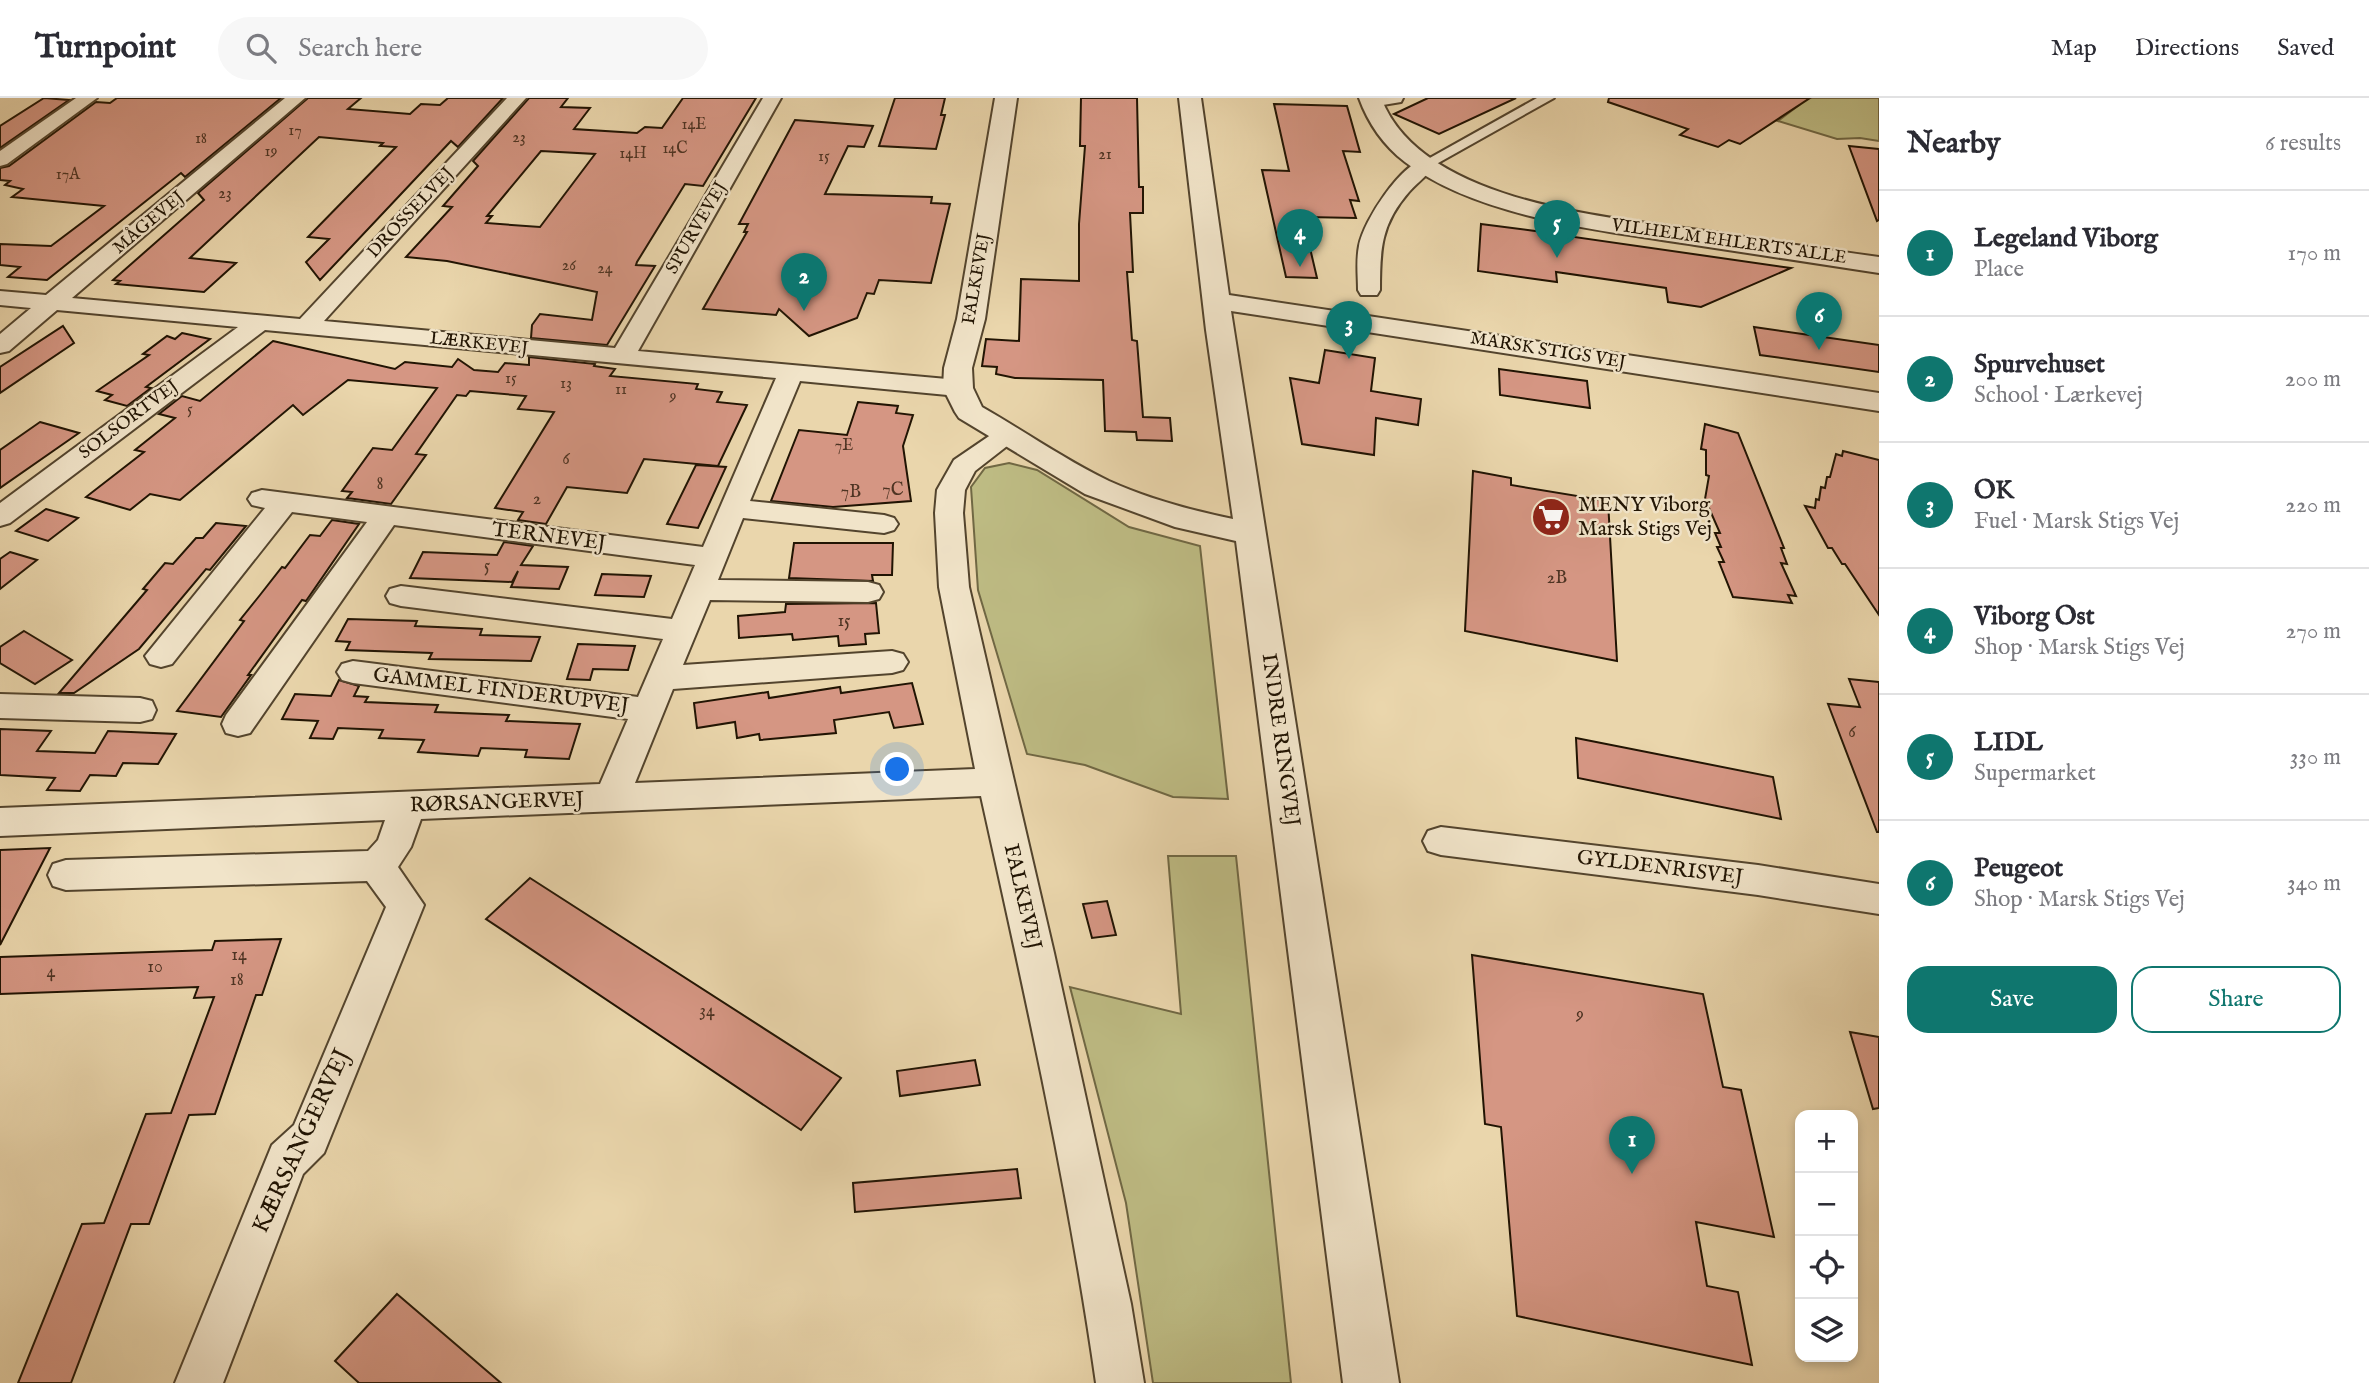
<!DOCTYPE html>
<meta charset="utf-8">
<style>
:root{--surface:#fff;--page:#f7f7f7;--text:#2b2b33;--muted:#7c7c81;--line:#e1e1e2;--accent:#0f766e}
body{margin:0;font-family:"IM FELL English",serif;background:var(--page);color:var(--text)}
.controls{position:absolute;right:21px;bottom:21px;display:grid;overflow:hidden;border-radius:14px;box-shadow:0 4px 10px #0003}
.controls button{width:63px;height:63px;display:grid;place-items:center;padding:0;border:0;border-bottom:2px solid var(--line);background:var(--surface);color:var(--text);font:35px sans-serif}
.you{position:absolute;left:898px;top:672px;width:24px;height:24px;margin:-18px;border:5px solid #fff;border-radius:50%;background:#1a73e8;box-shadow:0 0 0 10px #1a73e833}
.badge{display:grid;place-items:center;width:46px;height:46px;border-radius:50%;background:var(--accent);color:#fff;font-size:23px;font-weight:700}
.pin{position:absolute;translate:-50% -58px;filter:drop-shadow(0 2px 4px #0008)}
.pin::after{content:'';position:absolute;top:37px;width:24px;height:21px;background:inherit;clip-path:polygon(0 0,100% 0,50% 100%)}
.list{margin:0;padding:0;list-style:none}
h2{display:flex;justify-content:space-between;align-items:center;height:91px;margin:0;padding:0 28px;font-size:30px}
h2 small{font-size:23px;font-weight:400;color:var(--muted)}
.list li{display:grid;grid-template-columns:46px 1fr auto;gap:21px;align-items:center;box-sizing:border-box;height:126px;padding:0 28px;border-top:2px solid var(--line)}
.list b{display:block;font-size:26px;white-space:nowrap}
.list p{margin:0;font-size:23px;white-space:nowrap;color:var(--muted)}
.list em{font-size:23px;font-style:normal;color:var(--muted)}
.actions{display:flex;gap:14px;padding:21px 28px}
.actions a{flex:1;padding:16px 0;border:2px solid var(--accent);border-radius:21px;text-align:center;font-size:24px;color:var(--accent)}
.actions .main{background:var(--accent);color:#fff}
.icon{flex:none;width:38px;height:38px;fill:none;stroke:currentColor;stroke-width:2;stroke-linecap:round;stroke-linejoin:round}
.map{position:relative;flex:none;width:1879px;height:1285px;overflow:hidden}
header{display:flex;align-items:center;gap:42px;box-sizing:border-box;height:98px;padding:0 35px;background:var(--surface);border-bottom:2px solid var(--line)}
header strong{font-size:33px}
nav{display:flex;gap:38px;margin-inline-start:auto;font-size:24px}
.search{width:490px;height:63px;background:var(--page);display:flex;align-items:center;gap:18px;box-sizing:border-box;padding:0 24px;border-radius:38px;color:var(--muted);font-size:26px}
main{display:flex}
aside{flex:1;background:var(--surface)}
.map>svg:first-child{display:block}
.green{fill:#bebc84;stroke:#706844;stroke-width:2}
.building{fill:#d59683;stroke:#211403;stroke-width:2;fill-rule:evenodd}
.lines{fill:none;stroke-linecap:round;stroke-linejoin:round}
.pedestrian-casing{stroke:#53442d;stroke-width:4}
.minor-casing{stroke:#53442d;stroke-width:4}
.tertiary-casing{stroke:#53442d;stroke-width:4}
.pedestrian{fill:#f1e4c9;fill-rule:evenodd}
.minor{fill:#f1e4c9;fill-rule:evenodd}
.tertiary{fill:#f1e4c9;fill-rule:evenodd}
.labels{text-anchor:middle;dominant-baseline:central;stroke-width:5;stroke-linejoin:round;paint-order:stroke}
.far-number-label{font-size:16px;fill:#4e3423}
.far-street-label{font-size:18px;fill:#211403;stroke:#f1e4c9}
.number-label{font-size:18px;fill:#4e3423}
.poi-label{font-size:21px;fill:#211403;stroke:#f1e4c9;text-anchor:start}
.street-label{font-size:21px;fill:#211403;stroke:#f1e4c9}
.near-street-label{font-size:24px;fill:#211403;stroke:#f1e4c9}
</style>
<header>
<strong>Turnpoint</strong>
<div class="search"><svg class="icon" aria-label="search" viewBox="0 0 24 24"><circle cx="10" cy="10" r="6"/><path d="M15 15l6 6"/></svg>Search here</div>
<nav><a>Map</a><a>Directions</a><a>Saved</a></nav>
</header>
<main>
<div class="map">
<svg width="1879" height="1285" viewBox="0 0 1879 1285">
<rect width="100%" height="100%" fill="#ead6ac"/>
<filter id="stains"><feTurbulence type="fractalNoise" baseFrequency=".00286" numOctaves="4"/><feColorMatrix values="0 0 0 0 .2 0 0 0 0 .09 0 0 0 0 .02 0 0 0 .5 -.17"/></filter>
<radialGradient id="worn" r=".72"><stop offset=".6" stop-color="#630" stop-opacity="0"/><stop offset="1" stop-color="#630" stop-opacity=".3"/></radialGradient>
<g class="green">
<path d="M 1779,0 L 1879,0 L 1879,43 L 1860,40 L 1837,41 L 1778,23 L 1799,7 Z"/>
<path d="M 1009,365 L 1037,372 L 1129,429 L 1200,448 L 1228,701 L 1173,699 L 1085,667 L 1027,656 L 978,492 L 971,389 L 985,370 Z"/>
<path d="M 1168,758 L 1236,758 L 1291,1285 L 1153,1285 L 1126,1105 L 1070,889 L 1181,916 Z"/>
</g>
<g class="building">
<path d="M 44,0 L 69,2 L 0,50 L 0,28 Z"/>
<path d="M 117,0 L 281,0 L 185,79 L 181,75 L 47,182 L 8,179 L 20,169 L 0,167 L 0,146 L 51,148 L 104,108 L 12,99 L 23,91 L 5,87 L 10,83 L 0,82 L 0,70 L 9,68 L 96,4 L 110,5 Z"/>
<path d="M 308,0 L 361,0 L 348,11 L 410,16 L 421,6 L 440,7 L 448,0 L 503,0 L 458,49 L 451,43 L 320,182 L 306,164 L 329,141 L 308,139 L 396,49 L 380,48 L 383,45 L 319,39 L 190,160 L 236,165 L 204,194 L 116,186 L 120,183 L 113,182 L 204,102 L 198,95 Z"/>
<path d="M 529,0 L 568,0 L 561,9 L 590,10 L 574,31 L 637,35 L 645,29 L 662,30 L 683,0 L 756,0 L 703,88 L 685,86 L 637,164 L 636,167 L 655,168 L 607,247 L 531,240 L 532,227 L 540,216 L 592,222 L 597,194 L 447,163 L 406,159 L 452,109 L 443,108 L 478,68 L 473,63 ZM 541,53 L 595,56 L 540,129 L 486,125 L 492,118 L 487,118 Z"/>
<path d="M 895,0 L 945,0 L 941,17 L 945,17 L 936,51 L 879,48 Z"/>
<path d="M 1081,0 L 1137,0 L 1139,89 L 1143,89 L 1143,115 L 1130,115 L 1133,174 L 1127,174 L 1132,242 L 1137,243 L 1143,319 L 1170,320 L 1172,343 L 1137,342 L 1136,334 L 1105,333 L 1103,282 L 1015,280 L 996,276 L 997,269 L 982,268 L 986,241 L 1019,243 L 1021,181 L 1079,183 L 1079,126 L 1085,48 L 1080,48 Z"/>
<path d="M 1428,0 L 1516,0 L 1439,36 L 1394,16 Z"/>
<path d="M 1609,0 L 1810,0 L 1740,46 L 1729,42 L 1718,49 L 1680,37 L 1688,31 L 1608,4 Z"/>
<path d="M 1274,6 L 1347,8 L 1360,54 L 1343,53 L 1359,103 L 1350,102 L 1356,120 L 1307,119 L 1311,134 L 1306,133 L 1317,180 L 1286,179 L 1262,72 L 1289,73 Z"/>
<path d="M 795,22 L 873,28 L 864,49 L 848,48 L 825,96 L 932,99 L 931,105 L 950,106 L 931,185 L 879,182 L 874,196 L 867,195 L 857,220 L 809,238 L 779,211 L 776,217 L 703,211 L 747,134 L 744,134 L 748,126 L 739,126 Z"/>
<path d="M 1849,48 L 1879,51 L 1879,122 L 1877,123 Z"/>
<path d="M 1481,126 L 1543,134 L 1543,128 L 1567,132 L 1567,138 L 1791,170 L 1701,209 L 1668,204 L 1666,190 L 1556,174 L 1557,184 L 1478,173 Z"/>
<path d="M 63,228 L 74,245 L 0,295 L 0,269 Z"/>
<path d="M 1754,229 L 1879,247 L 1879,274 L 1760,257 Z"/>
<path d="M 182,235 L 210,241 L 146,289 L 151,290 L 127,308 L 105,302 L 112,297 L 97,293 L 149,257 L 143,256 L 167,238 L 175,241 Z"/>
<path d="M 273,243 L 395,271 L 405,264 L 452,269 L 458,261 L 474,272 L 498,274 L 505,265 L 529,267 L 529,259 L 595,266 L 594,268 L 615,271 L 610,278 L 698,286 L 696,291 L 722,294 L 717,304 L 747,307 L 718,368 L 644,361 L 627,395 L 567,389 L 546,426 L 518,422 L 523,414 L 495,410 L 554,314 L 518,311 L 526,298 L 470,293 L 466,298 L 457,297 L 416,356 L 426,357 L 391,406 L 347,400 L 352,394 L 342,393 L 373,350 L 392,352 L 437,290 L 348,282 L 303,317 L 293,307 L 180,402 L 150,396 L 130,412 L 86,399 L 144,354 L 135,352 L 175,320 L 159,316 L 182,298 L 200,303 Z"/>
<path d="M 1325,252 L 1375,260 L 1371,293 L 1421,301 L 1418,327 L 1376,320 L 1374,357 L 1302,346 L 1290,280 L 1319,285 Z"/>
<path d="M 1499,271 L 1587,283 L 1590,310 L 1500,297 Z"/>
<path d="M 858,304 L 898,308 L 896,315 L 913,317 L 903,348 L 911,403 L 833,409 L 771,403 L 799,332 L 847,337 Z"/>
<path d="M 40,324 L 79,335 L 0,390 L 0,352 Z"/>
<path d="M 1705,326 L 1738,335 L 1784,450 L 1781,450 L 1787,466 L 1781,465 L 1796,498 L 1788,497 L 1792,505 L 1733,499 L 1719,464 L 1724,464 L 1717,449 L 1721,449 L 1715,435 L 1720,435 L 1705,401 L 1709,378 L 1706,377 L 1706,352 L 1701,351 Z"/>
<path d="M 1843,353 L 1879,362 L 1879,517 L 1845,466 L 1842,466 L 1832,450 L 1828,450 L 1805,408 L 1815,410 L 1816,401 L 1819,402 L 1821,389 L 1825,390 L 1827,379 L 1830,379 L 1836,356 L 1842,358 Z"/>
<path d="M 696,367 L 726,369 L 698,430 L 667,426 Z"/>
<path d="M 1473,373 L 1511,380 L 1511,387 L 1608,403 L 1617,563 L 1465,533 Z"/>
<path d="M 46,411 L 78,420 L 48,443 L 16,433 Z"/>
<path d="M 332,422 L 359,426 L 306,503 L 302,502 L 248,577 L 251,577 L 221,619 L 177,613 L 244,523 L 240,522 L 260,497 L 282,469 L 285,470 L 310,437 L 320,438 Z"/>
<path d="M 216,425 L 246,428 L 210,472 L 206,471 L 139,551 L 74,595 L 59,595 L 147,492 L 143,491 L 165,465 L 173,466 L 196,440 L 203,440 Z"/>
<path d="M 504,444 L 533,448 L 521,467 L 568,469 L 559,491 L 511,489 L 518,473 L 512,484 L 410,480 L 423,454 L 497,457 Z"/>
<path d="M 794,445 L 893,445 L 892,477 L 872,477 L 873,483 L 789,480 Z"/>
<path d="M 10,454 L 37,462 L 0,491 L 0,461 Z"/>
<path d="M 602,476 L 651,478 L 644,499 L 595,497 Z"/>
<path d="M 876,505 L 879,535 L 865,536 L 866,546 L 839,548 L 838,538 L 793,542 L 792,536 L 739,540 L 738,518 L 785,514 L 786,506 Z"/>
<path d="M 348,521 L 417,523 L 415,528 L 482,531 L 480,537 L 540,539 L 531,563 L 429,561 L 432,555 L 346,552 L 350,544 L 336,543 Z"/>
<path d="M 24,533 L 72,562 L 35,586 L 0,565 L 0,549 Z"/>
<path d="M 578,546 L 635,548 L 628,572 L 593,571 L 590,582 L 567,581 Z"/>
<path d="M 1849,581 L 1879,584 L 1879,734 L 1877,734 L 1828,606 L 1860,609 Z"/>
<path d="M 339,582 L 359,588 L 354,598 L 368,599 L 365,604 L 438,607 L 435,614 L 509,617 L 506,623 L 580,626 L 569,661 L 525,659 L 527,652 L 481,650 L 478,658 L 418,654 L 424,642 L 379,640 L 383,632 L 338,630 L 333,641 L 310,640 L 318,623 L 282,621 L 295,596 L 331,598 Z"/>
<path d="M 912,585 L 923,626 L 894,630 L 889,614 L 834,622 L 836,635 L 760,642 L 759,636 L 737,640 L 735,624 L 697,630 L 694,605 L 768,594 L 769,600 L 840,589 L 841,595 Z"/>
<path d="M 0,631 L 51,633 L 37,653 L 95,655 L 108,633 L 176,636 L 158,666 L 123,665 L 116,678 L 90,677 L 80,693 L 47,692 L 55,680 L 0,677 Z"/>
<path d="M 1576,640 L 1773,679 L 1781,721 L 1578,680 Z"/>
<path d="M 50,750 L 0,847 L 0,752 Z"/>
<path d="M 530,780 L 841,980 L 801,1032 L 486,821 Z"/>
<path d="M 1107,803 L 1116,837 L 1092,840 L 1083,806 Z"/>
<path d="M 281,841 L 262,897 L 256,897 L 215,1016 L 189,1017 L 149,1126 L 131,1126 L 71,1285 L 18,1285 L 82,1126 L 104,1125 L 146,1016 L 171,1015 L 214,899 L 194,900 L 198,889 L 0,896 L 0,859 L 212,852 L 215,843 Z"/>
<path d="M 1472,857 L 1703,896 L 1723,989 L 1741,992 L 1774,1139 L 1696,1124 L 1707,1188 L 1738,1194 L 1752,1267 L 1517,1218 L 1501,1029 L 1485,1026 Z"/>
<path d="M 1850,934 L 1879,939 L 1879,1010 L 1873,1011 Z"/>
<path d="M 975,962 L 980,987 L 900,998 L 897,973 Z"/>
<path d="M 1017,1071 L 1021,1100 L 855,1114 L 853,1085 Z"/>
<path d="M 397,1196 L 501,1285 L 359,1285 L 335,1263 Z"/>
</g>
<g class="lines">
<defs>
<path id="pedestrian" d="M 1537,0 L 1554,0 L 1431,69 L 1421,69 L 1419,66 Z"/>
<g id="minor">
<path d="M 76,0 L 97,0 L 7,66 L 0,68 L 0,53 Z"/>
<path d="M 285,0 L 305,0 L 72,200 L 300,221 L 507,0 L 526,0 L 324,223 L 615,250 L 763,0 L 781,0 L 638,253 L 958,282 L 967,285 L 971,290 L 967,295 L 958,298 L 800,283 L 750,403 L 884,417 L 894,420 L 898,426 L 894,432 L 884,435 L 743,420 L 718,482 L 868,484 L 879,487 L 883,494 L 879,501 L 868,504 L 710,502 L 683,567 L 892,553 L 903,556 L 908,564 L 903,572 L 892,575 L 673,591 L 635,685 L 975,671 L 939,489 L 935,415 L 937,392 L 954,362 L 998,332 L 1007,330 L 1016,332 L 1020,338 L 975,373 L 965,392 L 963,415 L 969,489 L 1054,855 L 1131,1206 L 1144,1285 L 1096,1285 C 1068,1088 1024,892 981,698 L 421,721 L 411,749 L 398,769 L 424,807 L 324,1055 L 303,1076 L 223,1285 L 175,1285 L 272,1047 L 294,1027 L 386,809 L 367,783 L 66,792 L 53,788 L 48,777 L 53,766 L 66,762 L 368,753 L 378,742 L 385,722 L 0,738 L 0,710 L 600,686 L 628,621 L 353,585 L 342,582 L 337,574 L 342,566 L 353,563 L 638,599 L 663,541 L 401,508 L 390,505 L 386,498 L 390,491 L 401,488 L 672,521 L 695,467 L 394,427 L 250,635 L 238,638 L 226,635 L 222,626 L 226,617 L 367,424 L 292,414 L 172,566 L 161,569 L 150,566 L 145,558 L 265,410 L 252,407 L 248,401 L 252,395 L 262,392 L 703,449 L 776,280 L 265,232 L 10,425 L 0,428 L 0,405 L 238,229 L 57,212 L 9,253 L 0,255 L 0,236 L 31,210 L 0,207 L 0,193 L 46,197 Z"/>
<path d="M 1364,0 L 1403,0 L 1401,4 L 1371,9 L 1364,7 L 1362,3 Z"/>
<path d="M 1426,60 L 1433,62 L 1436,66 C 1429,76 1418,84 1409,94 C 1381,126 1380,151 1380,192 L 1377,197 L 1361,197 L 1358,192 C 1358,178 1356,163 1359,148 C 1364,122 1400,67 1426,60 Z"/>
<path d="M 0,596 L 140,600 L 152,603 L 156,612 L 152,621 L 140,624 L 0,620 Z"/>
<path d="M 1441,729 L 1758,767 L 1879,786 L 1879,816 L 1758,797 L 1441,757 L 1428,753 L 1423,743 L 1428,733 Z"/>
</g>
<g id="tertiary">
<path d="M 995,0 L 1017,0 L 985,221 L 972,270 L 973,290 L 982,309 C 1024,333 1065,362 1109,383 C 1149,401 1190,412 1233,421 L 1206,232 L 1179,0 L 1201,0 L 1229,197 L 1879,295 L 1879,313 L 1231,213 L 1399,1285 L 1343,1285 L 1236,443 L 1175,429 L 1085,396 L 959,320 L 955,314 L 943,290 L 944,270 L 957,221 Z"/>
<path d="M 1359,0 L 1381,0 C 1422,106 1609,119 1706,133 C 1763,142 1821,151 1879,159 L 1879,175 C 1818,166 1756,156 1695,147 C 1605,133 1478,120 1405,64 C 1384,48 1368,25 1359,0 Z"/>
</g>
</defs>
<use href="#pedestrian" class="pedestrian-casing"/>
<use href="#minor" class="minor-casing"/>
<use href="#tertiary" class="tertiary-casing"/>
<use href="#pedestrian" class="pedestrian"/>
<use href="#minor" class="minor"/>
<use href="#tertiary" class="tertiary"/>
</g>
<defs>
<symbol id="supermarket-disc" viewBox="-11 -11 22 22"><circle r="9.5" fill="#8f2418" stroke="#f1e4c9"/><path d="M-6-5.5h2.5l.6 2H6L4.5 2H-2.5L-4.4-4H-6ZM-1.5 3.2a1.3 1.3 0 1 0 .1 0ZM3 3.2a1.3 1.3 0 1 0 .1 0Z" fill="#fff"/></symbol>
</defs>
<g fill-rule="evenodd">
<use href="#supermarket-disc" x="1529" y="397" width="44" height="44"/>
</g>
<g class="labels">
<g class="far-number-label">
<text x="694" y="27">14E</text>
<text x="295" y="33">17</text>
<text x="519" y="40">23</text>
<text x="201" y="41">18</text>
<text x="675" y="51">14C</text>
<text x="271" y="54">19</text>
<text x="633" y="56">14H</text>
<text x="1105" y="57">21</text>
<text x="824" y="59">15</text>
<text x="68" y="77">17A</text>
<text x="225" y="96">23</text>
<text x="569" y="168">26</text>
<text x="605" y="171">24</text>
<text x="511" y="281">15</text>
<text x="566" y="286">13</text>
<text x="621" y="292">11</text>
<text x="673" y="299">9</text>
<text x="190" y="312">5</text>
<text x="844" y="348">7E</text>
</g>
<g class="far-street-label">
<text transform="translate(411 115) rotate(-47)">DROSSELVEJ</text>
<text transform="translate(149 125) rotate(-40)">MÅGEVEJ</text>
<text transform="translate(697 130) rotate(-60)">SPURVEVEJ</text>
<text transform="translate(1729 144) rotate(8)">VILHELM EHLERTS ALLE</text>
<text transform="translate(977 181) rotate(-80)">FALKEVEJ</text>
<text transform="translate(479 246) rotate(6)">LÆRKEVEJ</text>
<text transform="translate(1548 253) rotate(9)">MARSK STIGS VEJ</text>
<text transform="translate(129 322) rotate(-37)">SOLSORTVEJ</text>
</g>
<g class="number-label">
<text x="566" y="361">6</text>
<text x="380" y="386">8</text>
<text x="893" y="392">7C</text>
<text x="851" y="394">7B</text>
<text x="537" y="401">2</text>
<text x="487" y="468">5</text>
<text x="1557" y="480">2B</text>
<text x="844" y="523">15</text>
<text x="1852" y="634">6</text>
<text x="239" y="857">14</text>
<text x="155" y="869">10</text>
<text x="51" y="874">4</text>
<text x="237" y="882">18</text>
<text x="707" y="913">34</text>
<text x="1580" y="916">9</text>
</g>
<g class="poi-label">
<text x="1578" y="407">MENY Viborg<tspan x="1578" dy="24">Marsk Stigs Vej</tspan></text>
</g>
<g class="street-label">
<text transform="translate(549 439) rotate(7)">TERNEVEJ</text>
<text transform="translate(501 593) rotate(7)">GAMMEL FINDERUPVEJ</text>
<text transform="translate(1280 642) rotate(82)">INDRE RINGVEJ</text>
<text transform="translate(497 705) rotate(-2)">RØRSANGERVEJ</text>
<text transform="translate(1660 770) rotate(7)">GYLDENRISVEJ</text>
<text transform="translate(1022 799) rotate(77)">FALKEVEJ</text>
</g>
<g class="near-street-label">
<text transform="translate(302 1043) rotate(-65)">KÆRSANGERVEJ</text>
</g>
</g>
<rect width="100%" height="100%" filter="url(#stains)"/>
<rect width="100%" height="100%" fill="url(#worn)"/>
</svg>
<div class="controls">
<button>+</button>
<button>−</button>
<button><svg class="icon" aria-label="locate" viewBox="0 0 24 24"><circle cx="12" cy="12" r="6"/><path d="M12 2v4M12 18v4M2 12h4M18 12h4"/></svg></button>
<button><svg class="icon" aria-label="layers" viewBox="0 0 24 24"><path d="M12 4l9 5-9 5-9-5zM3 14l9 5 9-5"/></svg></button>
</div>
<div class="you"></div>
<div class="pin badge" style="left:1632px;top:1076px">1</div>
<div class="pin badge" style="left:804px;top:213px">2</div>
<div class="pin badge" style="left:1349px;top:261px">3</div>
<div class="pin badge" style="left:1300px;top:169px">4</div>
<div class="pin badge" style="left:1557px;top:160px">5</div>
<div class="pin badge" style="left:1819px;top:252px">6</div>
</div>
<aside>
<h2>Nearby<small>6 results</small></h2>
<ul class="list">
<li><span class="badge">1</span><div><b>Legeland Viborg</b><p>Place</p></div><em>170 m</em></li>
<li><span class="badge">2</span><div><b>Spurvehuset</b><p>School · Lærkevej</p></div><em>200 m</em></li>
<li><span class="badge">3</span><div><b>OK</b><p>Fuel · Marsk Stigs Vej</p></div><em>220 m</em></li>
<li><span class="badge">4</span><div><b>Viborg Ost</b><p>Shop · Marsk Stigs Vej</p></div><em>270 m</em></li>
<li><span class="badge">5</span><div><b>LIDL</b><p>Supermarket</p></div><em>330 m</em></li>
<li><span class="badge">6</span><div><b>Peugeot</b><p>Shop · Marsk Stigs Vej</p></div><em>340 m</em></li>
</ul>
<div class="actions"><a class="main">Save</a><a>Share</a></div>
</aside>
</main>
